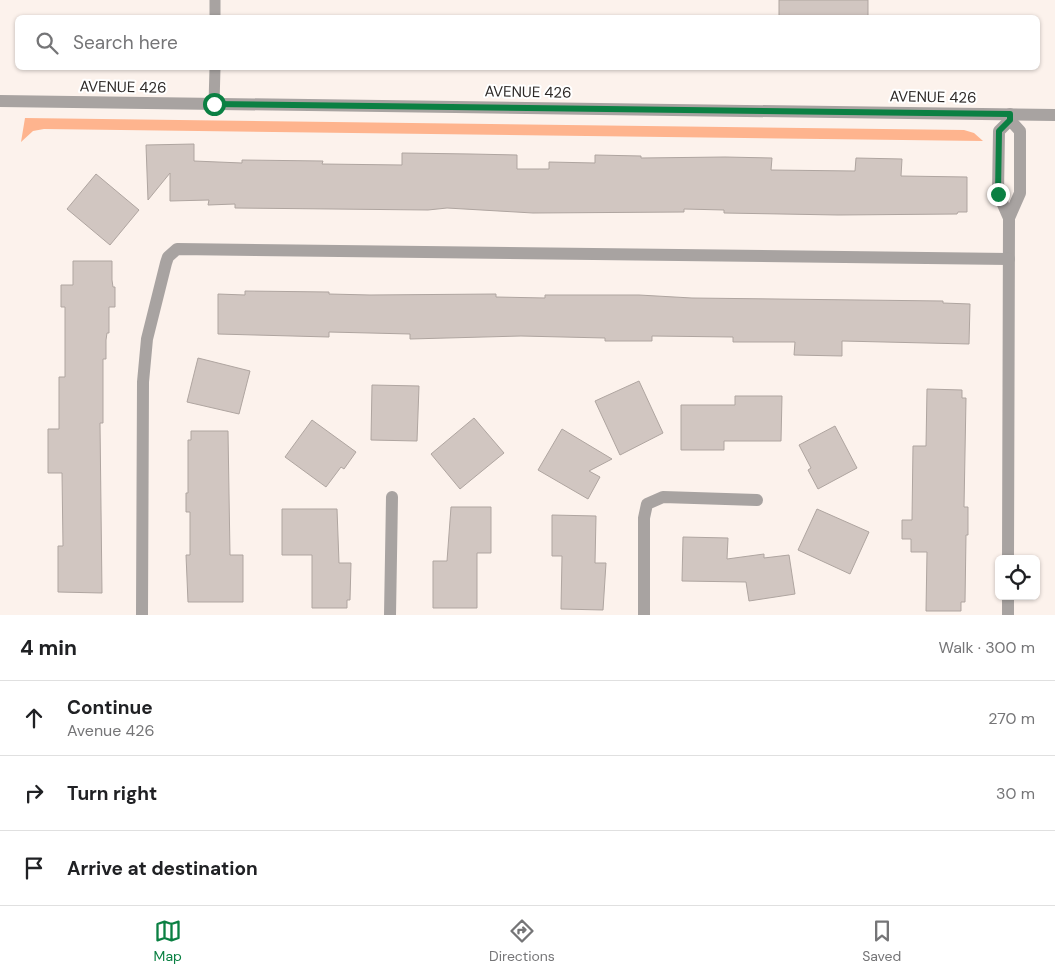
<!DOCTYPE html>
<meta charset="utf-8">
<style>
:root{--surface:#fff;--page:#f2f2f2;--text:#202124;--muted:#757577;--line:#e0e0e0;--accent:#0b8043}
body{margin:0;font-family:"DM Sans",sans-serif;background:var(--page);color:var(--text)}
.controls{position:absolute;right:15px;bottom:15px;display:grid;overflow:hidden;border-radius:8px;box-shadow:0 1px 4px #0004}
.controls button{width:45px;height:45px;display:grid;place-items:center;padding:0;border:0;border-bottom:1px solid var(--line);background:var(--surface);color:var(--text);font:25px sans-serif}
.stop{position:absolute;width:15px;height:15px;margin:-11px;border:4px solid #0b8043;border-radius:50%;background:#fff}
.stop.end{background:#0b8043;border-color:#fff;box-shadow:0 1px 5px #0008}
.list{margin:0;padding:0;list-style:none}
h2{display:flex;justify-content:space-between;align-items:center;height:65px;margin:0;padding:0 20px;font-size:21px}
h2 small{font-size:16px;font-weight:400;color:var(--muted)}
.list li{display:grid;grid-template-columns:32px 1fr auto;gap:15px;align-items:center;box-sizing:border-box;height:75px;padding:0 20px;border-top:1px solid var(--line)}
.list b{display:block;font-size:19px;white-space:nowrap}
.list p{margin:0;font-size:16px;white-space:nowrap;color:var(--muted)}
.list em{font-size:16px;font-style:normal;color:var(--muted)}
.icon{flex:none;width:28px;height:28px;fill:none;stroke:currentColor;stroke-width:2;stroke-linecap:round;stroke-linejoin:round}
.map{position:relative;flex:none;width:1055px;height:615px;overflow:hidden}
.search{position:absolute;background:var(--surface);box-shadow:0 1px 4px #0004;left:15px;right:15px;top:15px;height:55px;display:flex;align-items:center;gap:12px;box-sizing:border-box;padding:0 18px;border-radius:8px;color:var(--muted);font-size:19px}
.sheet{height:290px;background:var(--surface)}
nav{display:flex;justify-content:space-around;align-items:center;box-sizing:border-box;height:70px;border-top:1px solid var(--line);background:var(--surface);font-size:14px;color:var(--muted)}
nav a{display:grid;justify-items:center;gap:2px}
nav .on{color:var(--accent)}
.map>svg:first-child{display:block}
.green{fill:#feb48e}
.building{fill:#d1c6c1;stroke:#afa5a0}
.lines{fill:none;stroke-linecap:round;stroke-linejoin:round}
.lane{stroke:#a8a3a1;stroke-width:11}
.street{stroke:#a8a3a1;stroke-width:12}
.route{stroke:#0b8043;stroke-width:6}
.labels{text-anchor:middle;dominant-baseline:central;stroke-width:4;stroke-linejoin:round;paint-order:stroke}
.street-label{font-size:15px;fill:#2d2927;stroke:#fff}
</style>
<div class="map">
<svg width="1055" height="615" viewBox="0 0 1055 615">
<rect width="100%" height="100%" fill="#fcf2ec"/>
<path class="green" d="M 25,118 L 964,130 L 974,133 L 983,141 L 44,129 L 33,131 L 21,142 Z"/>
<g class="building">
<rect x="779" y="0" width="89" height="18"/>
<path d="M 194,144 L 194,161 L 242,163 L 242,160 L 323,161 L 322,164 L 402,165 L 402,153 L 471,154 L 517,155 L 517,169 L 549,169 L 549,162 L 595,163 L 595,155 L 641,156 L 641,158 L 725,157 L 772,158 L 771,170 L 855,171 L 856,158 L 902,159 L 901,176 L 967,177 L 967,212 L 958,212 L 957,214 L 838,215 L 724,213 L 724,210 L 684,209 L 684,212 L 533,213 L 447,208 L 428,210 L 235,208 L 235,204 L 208,205 L 209,200 L 170,201 L 170,173 L 148,200 L 146,145 Z"/>
<path d="M 96,174 L 139,210 L 110,245 L 67,209 Z"/>
<path d="M 73,261 L 112,261 L 112,280 L 113,287 L 115,287 L 115,307 L 109,307 L 109,333 L 107,333 L 106,340 L 106,359 L 103,359 L 103,423 L 100,423 L 102,593 L 58,592 L 58,546 L 63,546 L 62,473 L 48,473 L 48,429 L 59,429 L 59,377 L 65,377 L 65,307 L 61,307 L 61,285 L 73,285 Z"/>
<path d="M 245,291 L 329,292 L 329,294 L 370,295 L 496,294 L 496,297 L 545,298 L 545,295 L 639,295 L 692,298 L 943,301 L 943,303 L 970,304 L 969,344 L 842,341 L 842,356 L 794,355 L 795,342 L 733,342 L 733,337 L 652,336 L 652,341 L 605,341 L 605,338 L 521,336 L 410,339 L 410,334 L 329,332 L 329,337 L 218,334 L 218,294 L 245,295 Z"/>
<path d="M 198,358 L 250,371 L 239,414 L 187,402 Z"/>
<path d="M 639,381 L 663,433 L 620,455 L 595,401 Z"/>
<path d="M 372,385 L 419,386 L 417,441 L 371,440 Z"/>
<path d="M 927,389 L 962,390 L 962,398 L 966,398 L 964,507 L 968,507 L 968,535 L 966,535 L 965,602 L 961,602 L 961,611 L 926,611 L 927,552 L 911,552 L 911,539 L 902,539 L 902,520 L 912,520 L 913,446 L 926,446 Z"/>
<path d="M 735,396 L 782,396 L 781,441 L 724,441 L 724,450 L 681,450 L 681,405 L 735,405 Z"/>
<path d="M 474,418 L 504,453 L 460,489 L 431,454 Z"/>
<path d="M 312,420 L 356,452 L 344,469 L 341,467 L 326,487 L 285,457 Z"/>
<path d="M 835,426 L 857,468 L 818,489 L 808,470 L 811,468 L 799,445 Z"/>
<path d="M 562,429 L 612,459 L 589,471 L 600,477 L 588,499 L 538,470 Z"/>
<path d="M 191,431 L 228,431 L 230,555 L 243,555 L 243,602 L 188,602 L 186,555 L 190,555 L 190,512 L 186,512 L 186,493 L 188,493 L 188,440 L 191,440 Z"/>
<path d="M 451,507 L 491,507 L 491,553 L 477,553 L 477,608 L 433,608 L 433,561 L 447,561 Z"/>
<path d="M 282,509 L 337,509 L 339,563 L 351,563 L 350,600 L 347,600 L 347,608 L 312,608 L 312,555 L 282,555 Z"/>
<path d="M 817,509 L 869,532 L 850,574 L 798,550 Z"/>
<path d="M 552,515 L 596,516 L 595,563 L 606,563 L 603,610 L 561,609 L 562,556 L 552,556 Z"/>
<path d="M 683,537 L 728,538 L 727,559 L 764,554 L 764,558 L 789,555 L 795,594 L 749,601 L 746,582 L 682,581 Z"/>
</g>
<g class="lines">
<g class="lane">
<path d="M 215,0 L 215,18"/>
<path d="M 214,104 L 215,68"/>
</g>
<g class="street">
<path d="M 0,101 L 1055,115"/>
<path d="M 1009,218 L 998,193 L 999,131 L 1010,120"/>
<path d="M 1008,559 L 1009,218 L 1020,193 L 1020,131 L 1010,120 L 1010,114"/>
<path d="M 1008,596 L 1008,615"/>
<path d="M 142,615 L 143,382 L 147,339 L 166,263 L 168,257 L 177,249 L 1009,259"/>
<path d="M 390,615 L 392,497"/>
<path d="M 644,615 L 644,518 L 647,504 L 663,497 L 757,500"/>
</g>
</g>
<g class="lines">
<path class="route" d="M 214,104 L 1010,114 L 1010,120 L 999,131 L 998,194"/>
</g>
<g class="labels">
<g class="street-label">
<text transform="translate(123 87) rotate(1)">AVENUE 426</text>
<text transform="translate(528 92) rotate(1)">AVENUE 426</text>
<text transform="translate(933 97) rotate(1)">AVENUE 426</text>
</g>
</g>
</svg>
<div class="controls">
<button><svg class="icon" aria-label="locate" viewBox="0 0 24 24"><circle cx="12" cy="12" r="6"/><path d="M12 2v4M12 18v4M2 12h4M18 12h4"/></svg></button>
</div>
<div class="stop" style="left:214px;top:104px"></div>
<div class="stop end" style="left:998px;top:194px"></div>
<div class="search"><svg class="icon" aria-label="search" viewBox="0 0 24 24"><circle cx="10" cy="10" r="6"/><path d="M15 15l6 6"/></svg>Search here</div>
</div>
<section class="sheet">
<h2>4 min<small>Walk · 300 m</small></h2>
<ul class="list">
<li><svg class="icon" aria-label="ahead" viewBox="0 0 24 24"><path d="M12 20V5M6 11l6-6 6 6"/></svg><div><b>Continue</b><p>Avenue 426</p></div><em>270 m</em></li>
<li><svg class="icon" aria-label="right" viewBox="0 0 24 24"><path d="M7 20v-9h11M14 6l5 5-5 5"/></svg><div><b>Turn right</b></div><em>30 m</em></li>
<li><svg class="icon" aria-label="arrive" viewBox="0 0 24 24"><path d="M6 21V4h12l-3 4 3 4H6"/></svg><div><b>Arrive at destination</b></div></li>
</ul>
</section>
<nav>
<a class="on"><svg class="icon" aria-label="map" viewBox="0 0 24 24"><path d="M3 6l6-2 6 2 6-2v14l-6 2-6-2-6 2zM9 4v14M15 6v14"/></svg>Map</a>
<a><svg class="icon" aria-label="directions" viewBox="0 0 24 24"><path d="M12 3l9 9-9 9-9-9zM9 14v-3h6M13 9l2 2-2 2"/></svg>Directions</a>
<a><svg class="icon" aria-label="saved" viewBox="0 0 24 24"><path d="M7 4h10v16l-5-4-5 4z"/></svg>Saved</a>
</nav>
